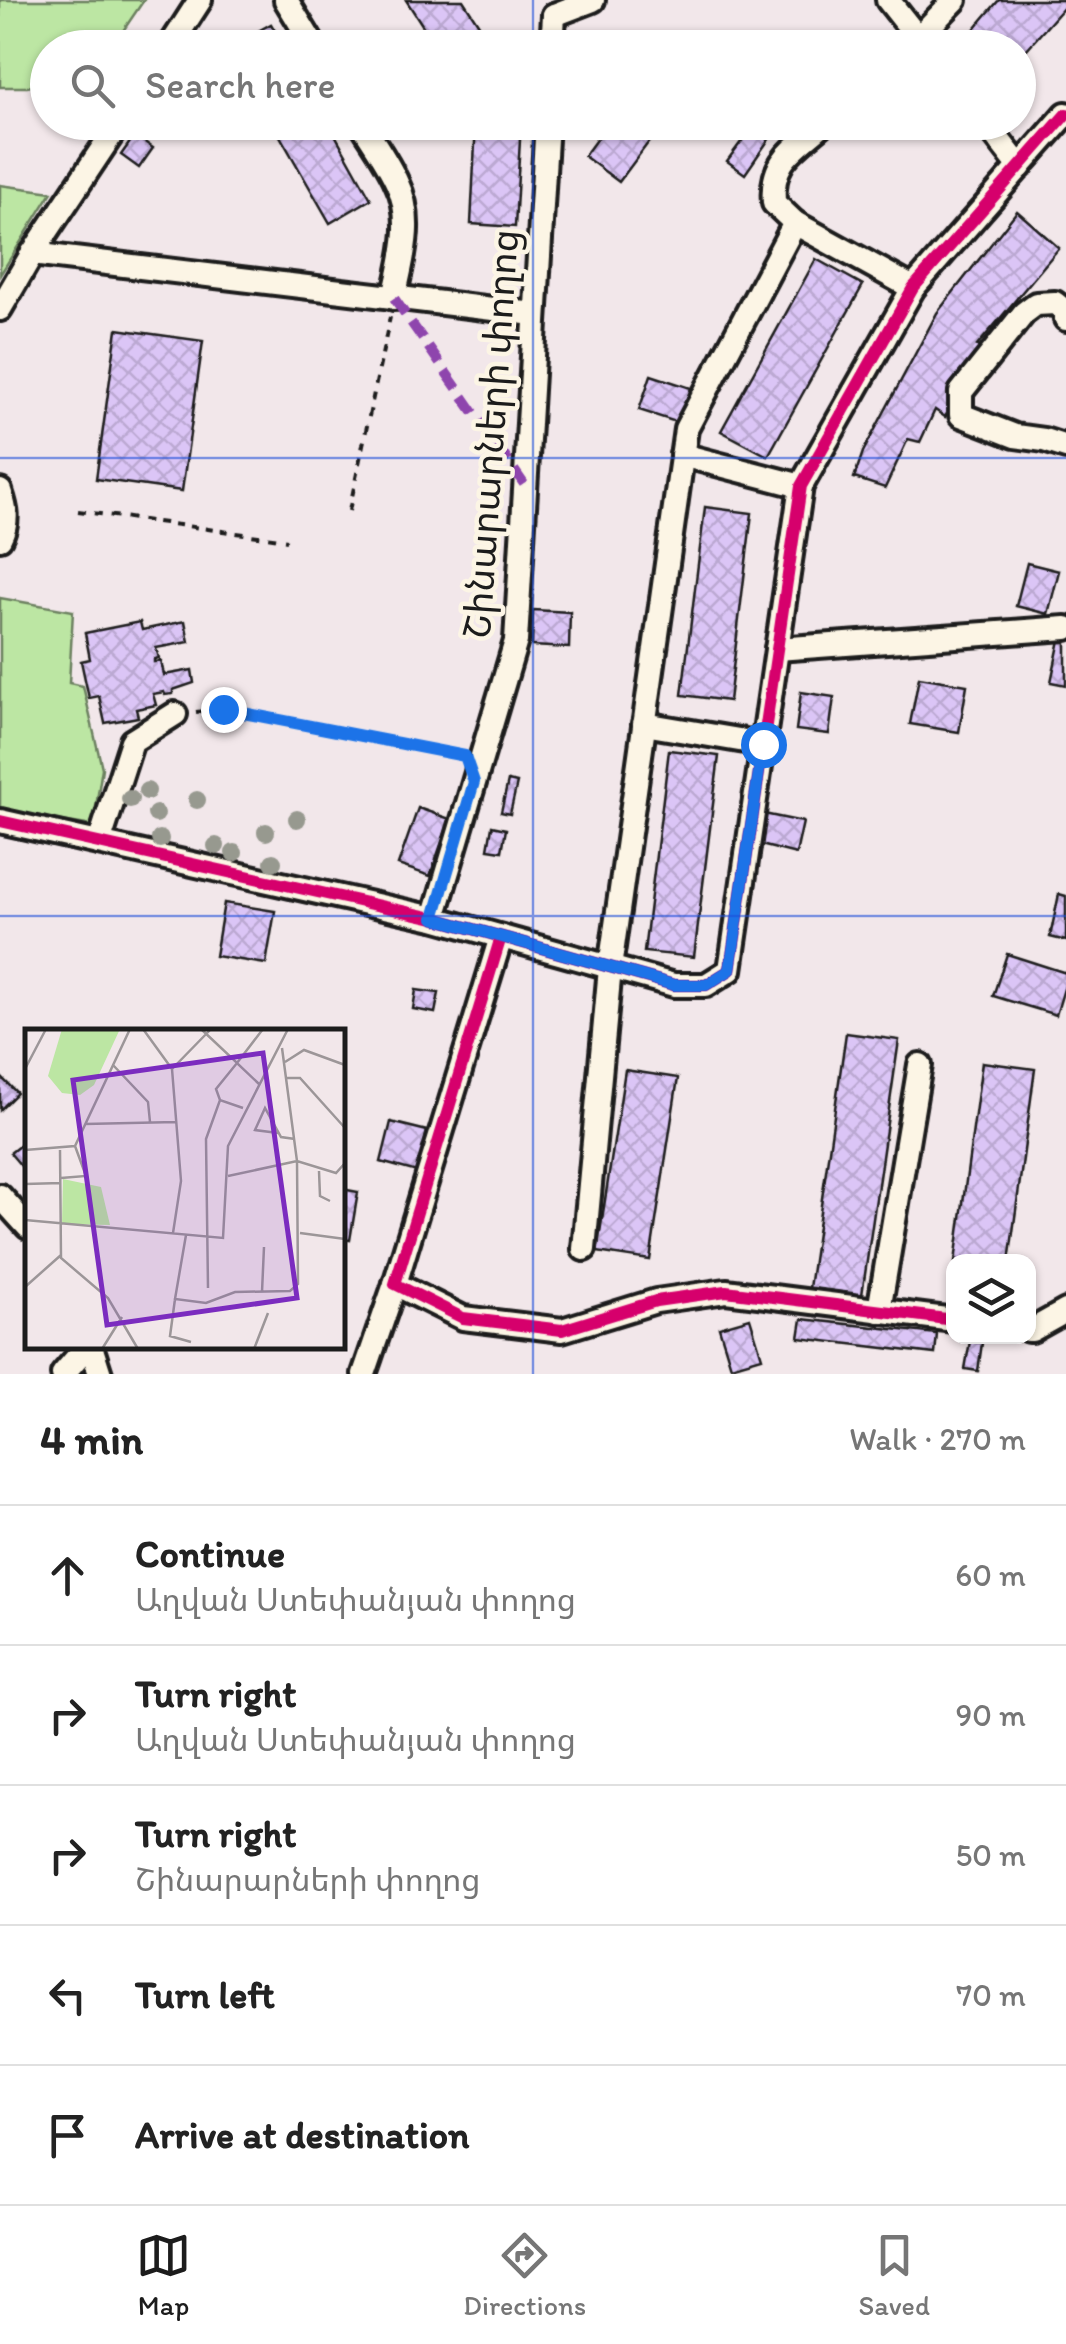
<!DOCTYPE html>
<meta charset="utf-8">
<style>
:root{--surface:#fff;--page:#f6f6f6;--text:#222;--muted:#767676;--line:#e0e0e0;--accent:#1c1c1c}
body{margin:0;font-family:Itim,"Noto Sans Armenian",sans-serif;background:var(--page);color:var(--text)}
.controls{position:absolute;right:30px;bottom:30px;display:grid;overflow:hidden;border-radius:20px;box-shadow:0 2px 8px #0004}
.controls button{width:90px;height:90px;display:grid;place-items:center;padding:0;border:0;border-bottom:2px solid var(--line);background:var(--surface);color:var(--text);font:50px sans-serif}
.stop{position:absolute;width:30px;height:30px;margin:-22px;border:8px solid #1a73e8;border-radius:50%;background:#fff}
.stop.end{background:#1a73e8;border-color:#fff;box-shadow:0 2px 10px #0008}
.list{margin:0;padding:0;list-style:none}
h2{display:flex;justify-content:space-between;align-items:center;height:130px;margin:0;padding:0 40px;font-size:42px}
h2 small{font-size:32px;font-weight:400;color:var(--muted)}
.list li{display:grid;grid-template-columns:65px 1fr auto;gap:30px;align-items:center;box-sizing:border-box;height:140px;padding:0 40px;border-top:2px solid var(--line)}
.list b{display:block;font-size:38px;white-space:nowrap}
.list p{margin:0;font-size:32px;white-space:nowrap;color:var(--muted)}
.list em{font-size:32px;font-style:normal;color:var(--muted)}
.icon{flex:none;width:55px;height:55px;fill:none;stroke:currentColor;stroke-width:2;stroke-linecap:round;stroke-linejoin:round}
.map{position:relative;flex:none;width:1066px;height:1374px;overflow:hidden}
.search{position:absolute;background:var(--surface);box-shadow:0 2px 8px #0004;left:30px;right:30px;top:30px;height:110px;display:flex;align-items:center;gap:25px;box-sizing:border-box;padding:0 35px;border-radius:55px;color:var(--muted);font-size:38px}
.sheet{height:830px;background:var(--surface)}
nav{display:flex;justify-content:space-around;align-items:center;box-sizing:border-box;height:140px;border-top:2px solid var(--line);background:var(--surface);font-size:28px;color:var(--muted)}
nav a{display:grid;justify-items:center;gap:5px}
nav .on{color:var(--accent)}
.map>svg:first-child{display:block}
.green{fill:#bce6a3;stroke:#6c8160;stroke-width:2.5}
.building{fill:url(#building-cross-hatch);stroke:#1c1c1c;stroke-width:2.5}
.lines{fill:none;stroke-linecap:round;stroke-linejoin:round}
.minor-casing{stroke:#1c1c1c;stroke-width:30}
.path{stroke:#1c1c1c;stroke-width:4;stroke-dasharray:8 8;stroke-linecap:butt}
.minor{stroke:#fcf5e5;stroke-width:22}
.quiet{stroke:#8e44ad;stroke-width:10;stroke-dasharray:20 10;stroke-linecap:butt}
.cycleway-casing{stroke:#fcf5e5;stroke-width:19}
.cycleway{stroke:#d6006c;stroke-width:12}
.tree{fill:#97998f}
.route{stroke:#1a73e8;stroke-width:12}
.grid{fill:none;stroke:#1d4ed8;stroke-width:2.5;stroke-opacity:0.55}
.labels{text-anchor:middle;dominant-baseline:central;stroke-width:9;stroke-linejoin:round;paint-order:stroke}
.street-label{font-size:38px;fill:#1c1c1c;stroke:#fcf5e5}
.inset-road{fill:none;stroke:#9c9698;stroke-width:2.5}
.view{fill:#7b2cbf;fill-opacity:0.15;stroke:#7b2cbf;stroke-width:5}
.inset-edge{fill:none;stroke:#1c1c1c;stroke-width:5}
</style>
<div class="map">
<svg width="1066" height="1374" viewBox="0 0 1066 1374">
<defs>
<pattern id="building-cross-hatch" width="8" height="8" patternUnits="userSpaceOnUse" patternTransform="scale(2.5)"><rect width="8" height="8" fill="#dbc5f6"/><path d="M0 0l8 8M0 8l8-8" fill="none" stroke="#bba9d2"/></pattern>
</defs>
<rect width="100%" height="100%" fill="#f2e7ea"/>
<filter id="ink" filterUnits="userSpaceOnUse"><feTurbulence type="fractalNoise" baseFrequency=".01" numOctaves="2"/><feDisplacementMap in="SourceGraphic" scale="20" xChannelSelector="R" yChannelSelector="G"/><feConvolveMatrix kernelMatrix="1 2 1 2 8 2 1 2 1" color-interpolation-filters="sRGB"/></filter>
<g filter="url(#ink)">
<g class="green">
<path d="M 0,0 L 144,0 L 112,47 L 48,48 L 47,83 L 27,87 L 0,87 Z"/>
<path d="M 0,185 L 52,192 L 0,275 Z"/>
<path d="M 0,598 L 73,611 L 69,683 L 83,686 L 102,768 L 93,826 L 0,811 Z"/>
</g>
<g class="building">
<path d="M 406,0 L 463,0 L 485,34 L 464,48 L 437,48 Z"/>
<path d="M 999,0 L 1066,0 L 1066,5 L 1018,59 L 1018,48 L 958,48 Z"/>
<path d="M 271,24 L 285,48 L 229,47 Z"/>
<path d="M 272,122 L 328,122 L 371,199 L 330,223 Z"/>
<path d="M 476,122 L 521,122 L 515,227 L 471,224 Z"/>
<path d="M 609,122 L 629,122 L 651,139 L 619,182 L 584,156 Z"/>
<path d="M 727,122 L 781,122 L 745,174 L 727,161 L 744,138 L 725,125 Z"/>
<path d="M 135,135 L 153,148 L 139,168 L 121,155 Z"/>
<path d="M 1017,211 L 1059,248 L 977,346 L 986,351 L 945,417 L 935,410 L 920,442 L 908,439 L 885,488 L 854,478 L 863,452 L 937,313 Z"/>
<path d="M 816,259 L 863,285 L 768,456 L 721,431 Z"/>
<path d="M 117,329 L 203,341 L 182,491 L 96,479 Z"/>
<path d="M 651,375 L 691,388 L 679,423 L 639,410 Z"/>
<path d="M 705,507 L 752,513 L 729,701 L 682,695 Z"/>
<path d="M 1027,563 L 1059,571 L 1048,614 L 1016,606 Z"/>
<path d="M 533,610 L 570,612 L 569,648 L 532,646 Z"/>
<path d="M 185,621 L 189,642 L 156,648 L 159,658 L 154,659 L 154,662 L 161,661 L 164,675 L 192,670 L 194,683 L 173,690 L 173,694 L 165,695 L 164,692 L 153,694 L 156,705 L 136,709 L 138,717 L 105,723 L 99,696 L 89,698 L 81,661 L 90,659 L 85,633 L 140,622 L 142,630 Z"/>
<path d="M 1060,640 L 1066,642 L 1066,685 L 1051,682 Z"/>
<path d="M 919,677 L 967,685 L 959,732 L 910,724 Z"/>
<path d="M 801,692 L 834,697 L 829,734 L 796,730 Z"/>
<path d="M 669,750 L 719,756 L 694,957 L 644,952 Z"/>
<path d="M 508,781 L 517,783 L 510,814 L 501,812 Z"/>
<path d="M 418,808 L 450,819 L 430,876 L 398,865 Z"/>
<path d="M 764,814 L 803,822 L 796,854 L 757,844 Z"/>
<path d="M 492,826 L 506,829 L 502,851 L 488,849 Z"/>
<path d="M 1059,894 L 1066,896 L 1066,941 L 1050,937 Z"/>
<path d="M 224,903 L 275,911 L 266,964 L 215,956 Z"/>
<path d="M 1007,954 L 1066,973 L 1066,982 L 1056,1015 L 993,996 Z"/>
<path d="M 416,990 L 439,993 L 435,1013 L 413,1009 Z"/>
<path d="M 846,1033 L 899,1040 L 862,1295 L 809,1288 Z"/>
<path d="M 982,1062 L 1035,1069 L 1009,1262 L 955,1262 Z"/>
<path d="M 625,1070 L 678,1078 L 650,1260 L 597,1252 Z"/>
<path d="M 0,1076 L 17,1093 L 0,1110 Z"/>
<path d="M 391,1122 L 427,1131 L 417,1172 L 381,1162 Z"/>
<path d="M 28,1139 L 28,1174 L 10,1153 Z"/>
<path d="M 342,1189 L 358,1192 L 350,1240 L 342,1239 Z"/>
<path d="M 750,1318 L 762,1357 L 731,1366 L 719,1327 Z"/>
<path d="M 802,1319 L 937,1334 L 935,1354 L 799,1338 Z"/>
<path d="M 970,1341 L 982,1343 L 978,1371 L 965,1369 Z"/>
</g>
<g class="lines">
<defs>
<g id="minor">
<path d="M 286,0 L 315,48"/>
<path d="M 888,0 L 918,38 L 955,0"/>
<path d="M 554,15 L 593,0"/>
<path d="M 169,48 L 200,0"/>
<path d="M 552,48 L 554,15"/>
<path d="M 361,122 C 373,142 388,162 397,183 C 415,220 402,260 394,298"/>
<path d="M 985,122 L 1020,167"/>
<path d="M 795,223 L 774,203 C 770,159 795,149 825,122"/>
<path d="M 32,254 L 534,314"/>
<path d="M 0,309 L 32,254 L 120,122"/>
<path d="M 1066,319 L 1065,311 L 1055,303 L 1036,304 L 1024,313 L 961,392 L 961,415 L 1015,436 L 1044,440 L 1066,447"/>
<path d="M 682,455 L 801,486"/>
<path d="M 0,491 C 6,509 9,521 0,538"/>
<path d="M 777,649 L 1066,628"/>
<path d="M 644,724 L 763,744"/>
<path d="M 0,821 L 434,918 L 674,985 L 706,985 L 730,970 L 801,486 L 913,288 L 1066,114"/>
<path d="M 99,843 L 132,741 L 175,714"/>
<path d="M 434,918 L 516,641 L 547,122"/>
<path d="M 501,937 L 395,1284 L 463,1318 L 562,1330 L 656,1301 L 726,1291 L 954,1320"/>
<path d="M 0,1196 L 28,1227"/>
<path d="M 584,1249 L 610,968 L 686,429 L 795,223 L 913,288"/>
<path d="M 879,1311 L 920,1065"/>
<path d="M 1028,1330 L 1032,1330 L 1066,1311"/>
<path d="M 91,1346 L 100,1374"/>
<path d="M 63,1374 L 87,1346"/>
<path d="M 364,1374 L 395,1284"/>
</g>
</defs>
<use href="#minor" class="minor-casing"/>
<g class="path">
<path d="M 78,511 L 287,540"/>
<path d="M 349,511 L 390,317"/>
<path d="M 196,712 L 223,709 L 457,755"/>
</g>
<use href="#minor" class="minor"/>
<path class="quiet" d="M 394,298 L 524,484"/>
<defs>
<g id="cycleway">
<path d="M 0,821 L 434,918 L 674,985 L 706,985 L 730,970 L 801,486 L 913,288 L 1066,114"/>
<path d="M 501,937 L 395,1284 L 463,1318 L 562,1330 L 656,1301 L 726,1291 L 954,1320"/>
</g>
</defs>
<use href="#cycleway" class="cycleway-casing"/>
<use href="#cycleway" class="cycleway"/>
</g>
<g class="tree">
<circle cx="147" cy="791" r="9"/>
<circle cx="130" cy="799" r="9"/>
<circle cx="197" cy="800" r="9"/>
<circle cx="156" cy="814" r="9"/>
<circle cx="297" cy="819" r="9"/>
<circle cx="266" cy="832" r="9"/>
<circle cx="160" cy="839" r="9"/>
<circle cx="216" cy="846" r="9"/>
<circle cx="234" cy="853" r="9"/>
<circle cx="273" cy="862" r="9"/>
</g>
</g>
<g class="lines" filter="url(#ink)">
<path class="route" d="M 223,709 L 465,756 L 474,782 L 434,918 L 674,985 L 706,985 L 730,970 L 763,744"/>
</g>
<path class="grid" d="M 533,0 L 533,48M 533,122 L 533,1374M 0,458 L 1066,458M 0,916 L 1066,916"/>
<g class="labels">
<g class="street-label">
<text transform="translate(491 434) rotate(-86)">Շինարարների փողոց</text>
</g>
</g>
<g transform="translate(25 1029)">
<rect width="320" height="320" fill="#f2e7ea"/>
<path d="M 37,0 L 95,0 L 69,56 L 55,66 L 37,64 L 23,47 ZM 38,150 L 76,158 L 85,196 L 37,195 Z" fill="#bce6a3"/>
<path class="inset-road" d="M 118,0 L 147,40M 176,0 L 212,34 L 238,0M 260,33 L 279,21 L 320,36M 88,36 L 123,73 L 125,93M 0,40 L 21,0M 147,40 L 156,152 L 148,204M 147,40 L 186,0M 262,49 L 275,49 L 320,99M 195,71 L 191,60 L 212,34 L 234,55M 60,95 L 151,93M 253,104 L 230,101 L 240,79 L 256,108 L 270,110M 0,121 L 50,117 L 105,0M 35,121 L 36,229 L 83,269 L 113,320M 294,142 L 295,167 L 305,172M 203,147 L 272,132 L 311,144 L 320,134M 36,149 L 61,147 L 50,117M 0,155 L 36,154M 0,191 L 198,209 L 203,117 L 263,0M 275,204 L 320,210M 161,206 L 150,270 L 181,274 L 210,263 L 265,262 L 273,255 L 272,132 L 257,19M 0,258 L 36,226M 183,259 L 181,110 L 195,71 L 218,79M 237,263 L 239,218M 150,270 L 145,307 L 166,313M 77,320 L 97,288M 229,320 L 243,284"/>
<path class="view" d="M 238,24 L 272,269 L 82,296 L 48,51 Z"/>
<rect width="320" height="320" class="inset-edge"/>
</g>
</svg>
<div class="controls">
<button><svg class="icon" aria-label="layers" viewBox="0 0 24 24"><path d="M12 4l9 5-9 5-9-5zM3 14l9 5 9-5"/></svg></button>
</div>
<div class="stop" style="left:763px;top:744px"></div>
<div class="stop end" style="left:223px;top:709px"></div>
<div class="search"><svg class="icon" aria-label="search" viewBox="0 0 24 24"><circle cx="10" cy="10" r="6"/><path d="M15 15l6 6"/></svg>Search here</div>
</div>
<section class="sheet">
<h2>4 min<small>Walk · 270 m</small></h2>
<ul class="list">
<li><svg class="icon" aria-label="ahead" viewBox="0 0 24 24"><path d="M12 20V5M6 11l6-6 6 6"/></svg><div><b>Continue</b><p>Աղվան Ստեփանյան փողոց</p></div><em>60 m</em></li>
<li><svg class="icon" aria-label="right" viewBox="0 0 24 24"><path d="M7 20v-9h11M14 6l5 5-5 5"/></svg><div><b>Turn right</b><p>Աղվան Ստեփանյան փողոց</p></div><em>90 m</em></li>
<li><svg class="icon" aria-label="right" viewBox="0 0 24 24"><path d="M7 20v-9h11M14 6l5 5-5 5"/></svg><div><b>Turn right</b><p>Շինարարների փողոց</p></div><em>50 m</em></li>
<li><svg class="icon" aria-label="left" viewBox="0 0 24 24"><path d="M17 20v-9H6M10 6l-5 5 5 5"/></svg><div><b>Turn left</b></div><em>70 m</em></li>
<li><svg class="icon" aria-label="arrive" viewBox="0 0 24 24"><path d="M6 21V4h12l-3 4 3 4H6"/></svg><div><b>Arrive at destination</b></div></li>
</ul>
</section>
<nav>
<a class="on"><svg class="icon" aria-label="map" viewBox="0 0 24 24"><path d="M3 6l6-2 6 2 6-2v14l-6 2-6-2-6 2zM9 4v14M15 6v14"/></svg>Map</a>
<a><svg class="icon" aria-label="directions" viewBox="0 0 24 24"><path d="M12 3l9 9-9 9-9-9zM9 14v-3h6M13 9l2 2-2 2"/></svg>Directions</a>
<a><svg class="icon" aria-label="saved" viewBox="0 0 24 24"><path d="M7 4h10v16l-5-4-5 4z"/></svg>Saved</a>
</nav>
